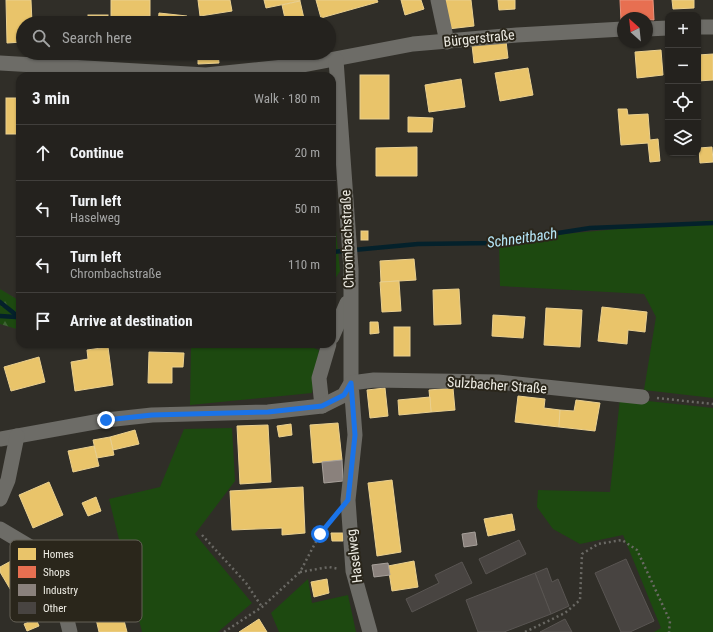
<!DOCTYPE html>
<meta charset="utf-8">
<style>
:root{--surface:#24221e;--page:#302f2b;--text:#f1f3f6;--muted:#a3a4a4;--line:#413f3c}
body{margin:0;font-family:"Roboto Condensed",sans-serif;background:var(--page);color:var(--text)}
.controls{position:absolute;right:12px;top:12px;display:grid;overflow:hidden;border-radius:8px;box-shadow:0 1px 3px #0004}
.controls button{width:36px;height:36px;display:grid;place-items:center;padding:0;border:0;border-bottom:1px solid var(--line);background:var(--surface);color:var(--text);font:20px sans-serif}
.compass{position:absolute;left:617px;top:12px;width:36px;height:36px;border-radius:50%;background:var(--surface);box-shadow:0 1px 3px #0004;rotate:333deg}
.stop{position:absolute;width:12px;height:12px;margin:-9px;border:3px solid #1a73e8;border-radius:50%;background:#fff}
.stop.end{background:#1a73e8;border-color:#fff;box-shadow:0 1px 4px #0008}
.list{margin:0;padding:0;list-style:none}
h2{display:flex;justify-content:space-between;align-items:center;height:52px;margin:0;padding:0 16px;font-size:17px}
h2 small{font-size:13px;font-weight:400;color:var(--muted)}
.list li{display:grid;grid-template-columns:26px 1fr auto;gap:12px;align-items:center;box-sizing:border-box;height:56px;padding:0 16px;border-top:1px solid var(--line)}
.list b{display:block;font-size:15px;white-space:nowrap}
.list p{margin:0;font-size:13px;white-space:nowrap;color:var(--muted)}
.list em{font-size:13px;font-style:normal;color:var(--muted)}
.icon{flex:none;width:22px;height:22px;fill:none;stroke:currentColor;stroke-width:2;stroke-linecap:round;stroke-linejoin:round}
.map{position:relative;flex:none;width:713px;height:632px;overflow:hidden}
.search{position:absolute;background:var(--surface);box-shadow:0 1px 3px #0004;left:16px;top:16px;width:320px;height:44px;display:flex;align-items:center;gap:10px;box-sizing:border-box;padding:0 14px;border-radius:22px;color:var(--muted);font-size:15px}
.panel{position:absolute;background:var(--surface);box-shadow:0 1px 3px #0004;left:16px;top:72px;width:320px;height:276px;border-radius:12px}
.map>svg:first-child{display:block}
.grass{fill:#1d4910}
.forest{fill:url(#forest-firs)}
.homes{fill:#e9c46a;stroke:#ead08f}
.shops{fill:#e76f51;stroke:#e9947d}
.industry{fill:#8a817c;stroke:#a8a19b}
.lines{fill:none;stroke-linecap:round;stroke-linejoin:round}
.stream{stroke:#04212b;stroke-width:4.5}
.building{fill:#484441;stroke:#595552}
.path{stroke:#6a6964;stroke-width:2.5;stroke-dasharray:2 3;stroke-linecap:butt}
.minor{stroke:#6d6c67;stroke-width:15}
.route{stroke:#1a73e8;stroke-width:5}
.labels{text-anchor:middle;dominant-baseline:central;stroke-width:4;stroke-linejoin:round;paint-order:stroke}
.street-label{font-size:14px;fill:#eeece4;stroke:#2a261b}
.water-label{font-size:15px;font-style:italic;fill:#b7e8fa;stroke:#2a261b}
.key{fill:#2a261b;stroke:#656157;stroke-width:1}
.key-label{font-size:11px;fill:#eeece4}
</style>
<div class="map">
<svg width="713" height="632" viewBox="0 0 713 632">
<defs>
<pattern id="forest-firs" width="22" height="20" patternUnits="userSpaceOnUse"><rect width="22" height="20" fill="#1d4910"/><path d="M5 1l3.5 6h-7zM16 11l3.5 6h-7z" fill="#3e6333"/></pattern>
</defs>
<rect width="100%" height="100%" fill="#302e28"/>
<g class="grass">
<path d="M 332,191 L 340,271 L 332,284 Z"/>
<path d="M 713,220 L 713,398 L 644,390 L 656,317 L 644,294 L 500,286 L 499,240 Z"/>
<path d="M 191,344 L 310,344 L 309,346 L 319,350 L 312,393 L 190,405 Z"/>
<path d="M 620,398 L 713,408 L 713,632 L 654,632 L 661,628 L 623,535 L 580,544 L 553,529 L 537,507 L 538,490 L 610,492 Z"/>
<path d="M 232,428 L 235,481 L 195,534 L 252,603 L 218,632 L 142,632 L 109,499 L 160,487 L 184,429 Z"/>
<path d="M 308,579 L 312,603 L 348,595 L 356,632 L 279,632 L 271,613 Z"/>
</g>
<path class="forest" d="M 0,289 L 20,301 L 20,330 L 0,324 Z"/>
<g class="homes">
<path d="M 6,0 L 31,0 L 32,23 L 23,23 L 23,42 L 7,43 Z"/>
<path d="M 111,0 L 150,0 L 150,16 L 111,17 Z"/>
<path d="M 198,0 L 230,0 L 232,11 L 200,16 Z"/>
<path d="M 264,0 L 300,0 L 300,1 L 266,8 Z"/>
<path d="M 316,0 L 377,0 L 378,2 L 321,18 Z"/>
<path d="M 401,0 L 421,0 L 424,9 L 405,15 Z"/>
<path d="M 445,0 L 471,0 L 474,26 L 448,29 Z"/>
<path d="M 498,0 L 515,0 L 515,9 L 499,10 Z"/>
<path d="M 672,0 L 694,0 L 694,8 L 673,9 Z"/>
<path d="M 300,1 L 305,23 L 286,23 L 282,5 Z"/>
<path d="M 159,13 L 187,16 L 187,23 L 158,23 Z"/>
<rect x="88" y="15" width="20" height="8"/>
<path d="M 506,41 L 508,58 L 474,63 L 472,45 Z"/>
<path d="M 661,50 L 663,75 L 637,78 L 635,52 Z"/>
<path d="M 198,53 L 218,53 L 219,63 L 198,64 Z"/>
<path d="M 713,54 L 713,80 L 698,81 L 698,55 Z"/>
<path d="M 528,68 L 533,95 L 500,101 L 495,73 Z"/>
<rect x="360" y="75" width="29" height="44"/>
<path d="M 461,79 L 465,107 L 429,112 L 425,85 Z"/>
<rect x="6" y="98" width="14" height="36"/>
<path d="M 618,109 L 627,109 L 628,115 L 648,114 L 650,140 L 658,139 L 660,161 L 650,162 L 648,143 L 621,145 Z"/>
<path d="M 408,117 L 433,118 L 432,132 L 408,132 Z"/>
<path d="M 417,147 L 417,176 L 376,176 L 376,148 Z"/>
<path d="M 712,147 L 713,162 L 700,163 L 699,148 Z"/>
<rect x="361" y="231" width="7" height="9"/>
<path d="M 414,259 L 416,280 L 381,282 L 380,261 Z"/>
<path d="M 399,281 L 401,311 L 382,312 L 380,282 Z"/>
<path d="M 459,289 L 461,324 L 434,325 L 433,290 Z"/>
<path d="M 602,307 L 647,312 L 645,332 L 628,330 L 627,344 L 598,341 Z"/>
<path d="M 546,308 L 582,310 L 580,347 L 544,345 Z"/>
<path d="M 493,315 L 525,317 L 523,338 L 492,336 Z"/>
<path d="M 370,322 L 378,322 L 379,333 L 370,334 Z"/>
<rect x="394" y="327" width="16" height="29"/>
<path d="M 108,347 L 113,385 L 75,391 L 71,362 L 88,359 L 87,350 Z"/>
<path d="M 149,352 L 184,353 L 183,367 L 172,367 L 172,383 L 148,383 Z"/>
<path d="M 39,357 L 45,382 L 11,391 L 4,367 Z"/>
<path d="M 385,388 L 388,416 L 370,418 L 367,390 Z"/>
<path d="M 453,388 L 455,410 L 431,412 L 429,390 Z"/>
<path d="M 518,396 L 545,399 L 544,408 L 560,410 L 559,427 L 515,422 Z"/>
<path d="M 430,397 L 431,412 L 399,415 L 398,400 Z"/>
<path d="M 576,400 L 600,403 L 595,431 L 559,427 L 560,410 L 574,411 Z"/>
<path d="M 338,423 L 342,460 L 313,463 L 310,425 Z"/>
<path d="M 291,424 L 292,435 L 279,437 L 277,426 Z"/>
<path d="M 268,425 L 271,482 L 240,484 L 237,426 Z"/>
<path d="M 135,430 L 139,444 L 113,450 L 110,437 Z"/>
<path d="M 110,437 L 114,455 L 97,458 L 93,440 Z"/>
<path d="M 94,446 L 99,466 L 73,472 L 68,451 Z"/>
<path d="M 392,480 L 401,552 L 377,556 L 368,483 Z"/>
<path d="M 49,482 L 63,515 L 33,528 L 19,495 Z"/>
<path d="M 303,487 L 305,533 L 282,535 L 282,528 L 232,530 L 230,491 Z"/>
<path d="M 96,497 L 101,511 L 88,516 L 82,503 Z"/>
<path d="M 512,514 L 515,530 L 488,536 L 484,519 Z"/>
<path d="M 331,533 L 343,533 L 343,541 L 332,541 Z"/>
<path d="M 11,561 L 15,568 L 22,564 L 43,598 L 22,609 L 0,572 L 0,567 Z"/>
<path d="M 414,561 L 418,587 L 392,591 L 388,566 Z"/>
<path d="M 327,579 L 329,593 L 314,597 L 311,582 Z"/>
<path d="M 118,597 L 127,632 L 99,632 L 96,619 L 102,618 L 99,602 Z"/>
<path d="M 36,619 L 39,626 L 27,631 L 24,624 Z"/>
<path d="M 259,619 L 267,632 L 239,632 Z"/>
</g>
<path class="shops" d="M 620,0 L 653,0 L 654,20 L 623,18 L 623,21 L 621,21 Z"/>
<g class="industry">
<path d="M 342,460 L 343,481 L 324,483 L 322,462 Z"/>
<path d="M 475,532 L 477,545 L 464,547 L 462,534 Z"/>
<path d="M 388,563 L 390,575 L 374,577 L 372,565 Z"/>
</g>
<g class="lines">
<g class="stream">
<path d="M 332,252 L 418,244 L 494,243 L 590,228 L 713,223"/>
<path d="M 0,302 L 20,318"/>
<path d="M 0,316 L 16,317"/>
</g>
</g>
<g class="building">
<path d="M 519,540 L 526,554 L 486,574 L 479,559 Z"/>
<path d="M 626,559 L 654,621 L 630,632 L 621,632 L 595,573 Z"/>
<path d="M 462,562 L 472,583 L 412,612 L 406,599 L 439,583 L 435,575 Z"/>
<path d="M 547,568 L 552,582 L 558,579 L 569,606 L 551,614 L 535,573 Z"/>
<path d="M 535,573 L 551,614 L 504,632 L 478,632 L 466,600 Z"/>
<path d="M 565,619 L 572,632 L 540,632 Z"/>
</g>
<g class="lines">
<g class="path">
<path d="M 657,398 L 713,404"/>
<path d="M 202,535 L 246,583 L 262,607"/>
<path d="M 300,572 L 329,567 L 339,569"/>
<path d="M 224,632 L 262,607 L 300,572 L 320,534 L 334,517"/>
<path d="M 525,632 L 565,613 L 580,600 L 582,554 L 598,544 L 622,540 L 637,550 L 670,621 L 669,632"/>
</g>
<g class="minor">
<path d="M 438,0 L 447,42"/>
<path d="M 698,27 L 713,27"/>
<path d="M 647,29 L 668,28"/>
<path d="M 0,63 L 206,75 L 303,65 L 413,44 L 517,35 L 623,29"/>
<path d="M 332,337 L 347,303"/>
<path d="M 322,406 L 319,378 L 329,344"/>
<path d="M 0,439 L 106,420 L 152,415 L 268,412 L 322,406 L 344,395 L 351,383 L 351,269 L 336,60"/>
<path d="M 0,499 L 8,480 L 17,436"/>
<path d="M 0,529 L 37,551 L 56,576 L 70,632"/>
<path d="M 370,632 L 353,571 L 348,500 L 355,435 L 351,383 L 374,380 L 498,382 L 642,397"/>
</g>
</g>
<g class="lines">
<path class="route" d="M 106,420 L 152,415 L 268,412 L 322,406 L 344,395 L 351,383 L 355,435 L 348,500 L 320,534"/>
</g>
<g class="labels">
<g class="street-label">
<text transform="translate(479 38) rotate(-6)">Bürgerstraße</text>
<text transform="translate(347 239) rotate(-92)">Chrombachstraße</text>
<text transform="translate(497 385) rotate(4)">Sulzbacher Straße</text>
<text transform="translate(354 556) rotate(-97)">Haselweg</text>
</g>
<g class="water-label">
<text transform="translate(522 238) rotate(-8)">Schneitbach</text>
</g>
</g>
<rect x="10" y="540" width="132" height="82" rx="6" class="key"/>
<rect x="18" y="548" width="18" height="12" fill="#e9c46a"/>
<rect x="18" y="566" width="18" height="12" fill="#e76f51"/>
<rect x="18" y="584" width="18" height="12" fill="#8a817c"/>
<rect x="18" y="602" width="18" height="12" fill="#484441"/>
<g class="key-label">
<text x="43" y="558">Homes</text>
<text x="43" y="576">Shops</text>
<text x="43" y="594">Industry</text>
<text x="43" y="612">Other</text>
</g>
</svg>
<div class="controls">
<button>+</button>
<button>−</button>
<button><svg class="icon" aria-label="locate" viewBox="0 0 24 24"><circle cx="12" cy="12" r="6"/><path d="M12 2v4M12 18v4M2 12h4M18 12h4"/></svg></button>
<button><svg class="icon" aria-label="layers" viewBox="0 0 24 24"><path d="M12 4l9 5-9 5-9-5zM3 14l9 5 9-5"/></svg></button>
</div>
<svg class="compass" viewBox="-18 -18 36 36"><path d="M0-13l5 13h-10z" fill="#e53935"/><path d="M0 13l5-13h-10z" fill="#a3a4a4"/></svg>
<div class="stop" style="left:320px;top:534px"></div>
<div class="stop end" style="left:106px;top:420px"></div>
<div class="search"><svg class="icon" aria-label="search" viewBox="0 0 24 24"><circle cx="10" cy="10" r="6"/><path d="M15 15l6 6"/></svg>Search here</div>
<section class="panel">
<h2>3 min<small>Walk · 180 m</small></h2>
<ul class="list">
<li><svg class="icon" aria-label="ahead" viewBox="0 0 24 24"><path d="M12 20V5M6 11l6-6 6 6"/></svg><div><b>Continue</b></div><em>20 m</em></li>
<li><svg class="icon" aria-label="left" viewBox="0 0 24 24"><path d="M17 20v-9H6M10 6l-5 5 5 5"/></svg><div><b>Turn left</b><p>Haselweg</p></div><em>50 m</em></li>
<li><svg class="icon" aria-label="left" viewBox="0 0 24 24"><path d="M17 20v-9H6M10 6l-5 5 5 5"/></svg><div><b>Turn left</b><p>Chrombachstraße</p></div><em>110 m</em></li>
<li><svg class="icon" aria-label="arrive" viewBox="0 0 24 24"><path d="M6 21V4h12l-3 4 3 4H6"/></svg><div><b>Arrive at destination</b></div></li>
</ul>
</section>
</div>
